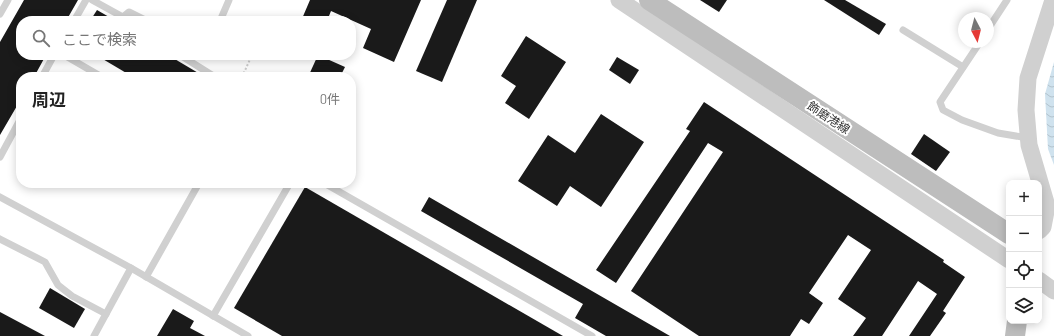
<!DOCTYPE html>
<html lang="ja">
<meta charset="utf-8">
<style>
:root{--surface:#fff;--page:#f6f6f6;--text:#222;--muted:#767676;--line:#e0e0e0}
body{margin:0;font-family:Barlow,"Noto Sans JP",sans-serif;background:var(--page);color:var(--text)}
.controls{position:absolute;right:12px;bottom:12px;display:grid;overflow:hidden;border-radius:8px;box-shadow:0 2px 10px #0003}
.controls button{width:36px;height:36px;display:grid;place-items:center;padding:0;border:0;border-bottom:1px solid var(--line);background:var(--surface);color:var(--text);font:20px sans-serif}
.compass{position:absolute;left:958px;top:12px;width:36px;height:36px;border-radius:50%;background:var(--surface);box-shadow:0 2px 10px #0003;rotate:173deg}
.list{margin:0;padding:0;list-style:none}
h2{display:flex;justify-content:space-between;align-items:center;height:52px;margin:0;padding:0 16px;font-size:17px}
h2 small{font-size:13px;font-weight:400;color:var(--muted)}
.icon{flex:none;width:22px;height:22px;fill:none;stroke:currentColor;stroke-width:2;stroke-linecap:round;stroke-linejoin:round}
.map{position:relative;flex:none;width:1054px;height:336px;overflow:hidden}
.search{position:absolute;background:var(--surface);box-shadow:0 2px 10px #0003;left:16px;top:16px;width:340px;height:44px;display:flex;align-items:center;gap:10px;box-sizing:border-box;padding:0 14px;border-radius:16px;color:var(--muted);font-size:15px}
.panel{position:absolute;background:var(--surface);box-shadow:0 2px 10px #0003;left:16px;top:72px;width:340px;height:116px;border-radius:16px}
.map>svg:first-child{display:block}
.water{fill:url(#water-waves)}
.building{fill:#1a1a1a}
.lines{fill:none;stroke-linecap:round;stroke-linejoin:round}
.path{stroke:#cdcdcd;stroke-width:2;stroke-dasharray:2 2;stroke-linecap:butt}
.service{stroke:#d0d0d0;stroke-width:7}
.tertiary{stroke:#d0d0d0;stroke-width:17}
.secondary{stroke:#bdbdbd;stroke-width:20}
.labels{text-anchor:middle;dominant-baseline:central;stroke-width:4;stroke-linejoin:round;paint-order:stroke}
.street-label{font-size:12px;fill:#333;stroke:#fff}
</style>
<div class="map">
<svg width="1054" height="336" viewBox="0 0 1054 336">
<defs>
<pattern id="water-waves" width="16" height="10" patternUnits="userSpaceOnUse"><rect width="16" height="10" fill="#cfe2ee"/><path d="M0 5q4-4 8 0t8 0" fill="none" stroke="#b2c2cd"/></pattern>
</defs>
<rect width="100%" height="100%" fill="#fff"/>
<path class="water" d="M 1054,62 L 1054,165 L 1048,149 L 1045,94 Z"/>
<g class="building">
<path d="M 24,0 L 78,0 L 66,21 L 21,21 L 21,55 L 46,55 L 34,77 L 21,77 L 21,99 L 0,135 L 0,42 Z"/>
<path d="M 310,0 L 421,0 L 394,62 L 363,48 L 371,29 L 331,11 L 327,21 L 301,21 Z"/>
<path d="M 447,0 L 477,0 L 442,82 L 416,71 Z"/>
<path d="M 700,0 L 727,0 L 719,12 Z"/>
<path d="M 824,0 L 845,0 L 886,24 L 879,35 Z"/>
<path d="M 97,10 L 116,21 L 90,21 Z"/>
<path d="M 526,36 L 566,62 L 529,119 L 505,103 L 516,86 L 501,76 Z"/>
<path d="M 96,55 L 168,55 L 205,77 L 133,77 Z"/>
<path d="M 318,55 L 345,67 L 340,77 L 308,77 Z"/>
<path d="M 617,57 L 639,70 L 630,84 L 609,70 Z"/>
<path d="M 704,102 L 944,260 L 943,262 L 965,277 L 943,311 L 946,313 L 930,336 L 909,336 L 937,294 L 918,281 L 882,336 L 853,336 L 866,318 L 838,299 L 871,250 L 848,235 L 809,293 L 823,303 L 809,324 L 801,319 L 790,336 L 699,336 L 631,291 L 723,152 L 708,143 L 616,283 L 596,270 L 690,131 L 686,129 Z"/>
<path d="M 601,114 L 644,142 L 601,207 L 570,186 L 557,206 L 518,181 L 548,135 L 575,153 Z"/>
<path d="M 924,134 L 950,152 L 936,171 L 911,154 Z"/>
<path d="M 305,187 L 563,336 L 282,336 L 234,308 Z"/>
<path d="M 429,197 L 670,336 L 606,336 L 575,318 L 583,304 L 421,211 Z"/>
<path d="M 50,288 L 85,309 L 74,328 L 39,308 Z"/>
<path d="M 173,309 L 194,321 L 190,328 L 205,336 L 157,336 Z"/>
<path d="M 0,312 L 45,336 L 0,336 Z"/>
</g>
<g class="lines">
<path class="path" d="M 242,77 L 252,55"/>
<g class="service">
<path d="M 92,0 L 123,17 L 129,12 L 147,21"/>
<path d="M 0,14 L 8,0"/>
<path d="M 74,21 L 86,0"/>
<path d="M 220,21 L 229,0"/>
<path d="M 988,29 L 1007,0"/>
<path d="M 903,30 L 963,67"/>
<path d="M 980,42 L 940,102 L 943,110 L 962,120 L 998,133 L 1028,138"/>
<path d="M 64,55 L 102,77"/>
<path d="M 180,55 L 215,77"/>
<path d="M 42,77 L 54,55"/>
<path d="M 0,157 L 21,118"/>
<path d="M 324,183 L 592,336"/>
<path d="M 0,197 L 131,268 L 248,336"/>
<path d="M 0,239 L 45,262 L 58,285 L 72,296 L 106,314"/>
<path d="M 146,277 L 199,183"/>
<path d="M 213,316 L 290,183"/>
<path d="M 94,336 L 131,268"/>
</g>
<g class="tertiary">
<path d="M 619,0 L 1009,260"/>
<path d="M 1039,231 L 1043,227 L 1047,206 L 1029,145 L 1026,110 L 1028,78 L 1053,0"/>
<path d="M 1039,280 L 1054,291"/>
</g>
<g class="secondary">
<path d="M 649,0 L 1009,234"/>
<path d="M 1015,336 L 1017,321"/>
</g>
</g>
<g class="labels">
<g class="street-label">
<text transform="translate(829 117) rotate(33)">飾磨港線</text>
</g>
</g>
</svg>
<div class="controls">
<button>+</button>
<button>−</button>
<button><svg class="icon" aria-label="locate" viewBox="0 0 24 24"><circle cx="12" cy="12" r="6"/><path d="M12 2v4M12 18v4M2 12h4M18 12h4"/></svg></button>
<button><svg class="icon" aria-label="layers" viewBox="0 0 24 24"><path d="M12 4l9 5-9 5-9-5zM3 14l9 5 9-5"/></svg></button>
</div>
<svg class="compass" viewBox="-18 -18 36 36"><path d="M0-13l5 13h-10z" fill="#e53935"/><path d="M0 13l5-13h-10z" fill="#767676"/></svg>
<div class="search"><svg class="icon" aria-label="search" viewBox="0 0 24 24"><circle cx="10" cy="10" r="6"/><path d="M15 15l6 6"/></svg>ここで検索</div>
<section class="panel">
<h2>周辺<small>0件</small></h2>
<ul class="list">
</ul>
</section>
</div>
